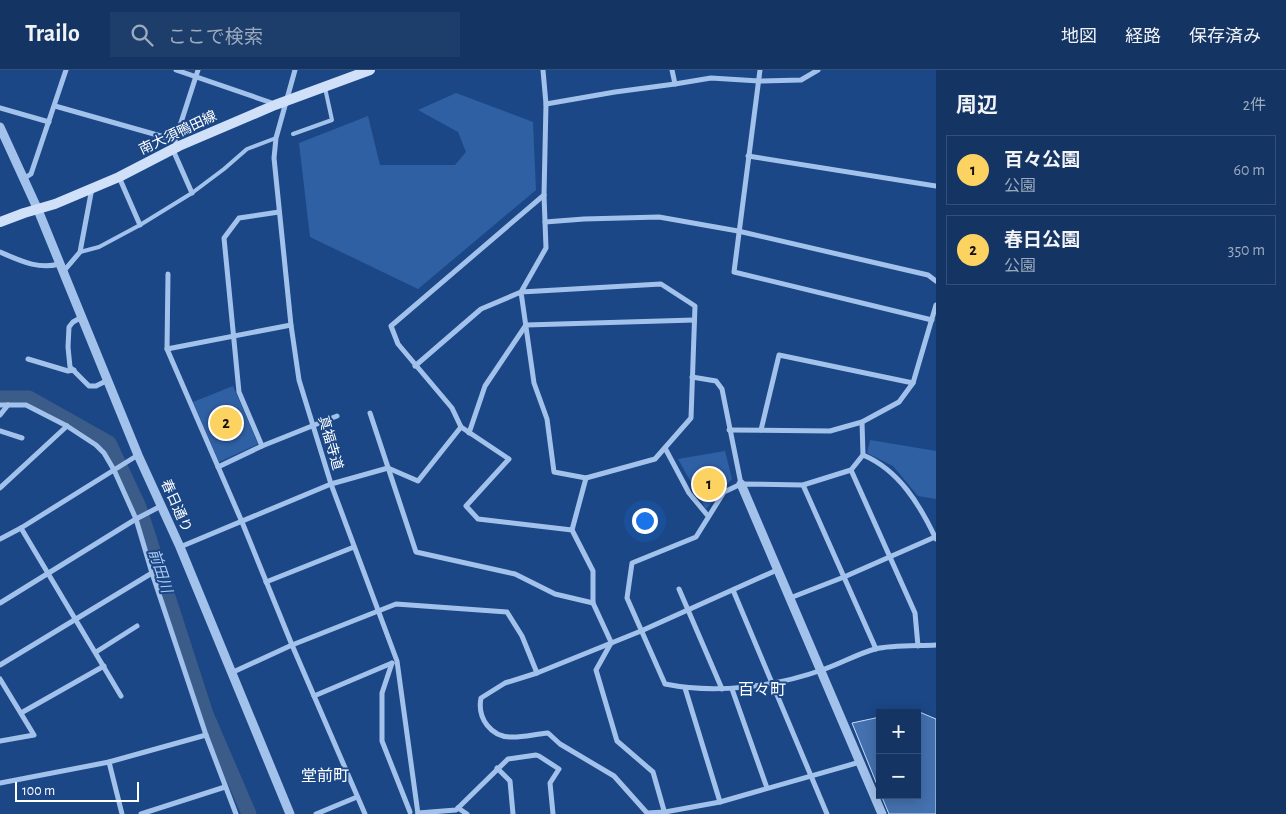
<!DOCTYPE html>
<html lang="ja">
<meta charset="utf-8">
<style>
:root{--surface:#143564;--page:#1d3d6a;--text:#f1f3f6;--muted:#9dabbf;--line:#335078;--accent:#fcd360}
body{margin:0;font-family:"Alegreya Sans","Noto Sans JP",sans-serif;background:var(--page);color:var(--text)}
.controls{position:absolute;right:15px;bottom:15px;display:grid;overflow:hidden;border-radius:0px;box-shadow:0 2px 12px #0003}
.controls button{width:45px;height:45px;display:grid;place-items:center;padding:0;border:0;border-bottom:1px solid var(--line);background:var(--surface);color:var(--text);font:25px sans-serif}
.scale{position:absolute;left:15px;bottom:12px;width:124px;box-sizing:border-box;padding-left:5px;border:2px solid #fff;border-top:0;font-size:14px;line-height:18px;white-space:nowrap;color:#fff;-webkit-text-stroke:4px #1b4786;paint-order:stroke}
.you{position:absolute;left:644px;top:450px;width:18px;height:18px;margin:-12px;border:4px solid #fff;border-radius:50%;background:#1a73e8;box-shadow:0 0 0 8px #1a73e833}
.badge{display:grid;place-items:center;width:32px;height:32px;border-radius:50%;background:var(--accent);color:#111;font-size:16px;font-weight:700}
.pin{position:absolute;translate:-50% -50%;border:2px solid #fff;box-shadow:0 1px 5px #0006}
.list{margin:0;padding:0;list-style:none}
h2{display:flex;justify-content:space-between;align-items:center;height:65px;margin:0;padding:0 20px;font-size:21px}
h2 small{font-size:16px;font-weight:400;color:var(--muted)}
.list li{display:grid;grid-template-columns:32px 1fr auto;gap:15px;align-items:center;box-sizing:border-box;height:70px;margin:0 10px 10px;padding:0 10px;border:1px solid var(--line);border-radius:0px}
.list b{display:block;font-size:19px;white-space:nowrap}
.list p{margin:0;font-size:16px;white-space:nowrap;color:var(--muted)}
.list em{font-size:16px;font-style:normal;color:var(--muted)}
.icon{flex:none;width:28px;height:28px;fill:none;stroke:currentColor;stroke-width:2;stroke-linecap:round;stroke-linejoin:round}
.map{position:relative;flex:none;width:936px;height:744px;overflow:hidden}
header{display:flex;align-items:center;gap:30px;box-sizing:border-box;height:70px;padding:0 25px;background:var(--surface);border-bottom:1px solid var(--line)}
header strong{font-size:24px}
nav{display:flex;gap:28px;margin-inline-start:auto;font-size:18px}
.search{width:350px;height:45px;background:var(--page);display:flex;align-items:center;gap:12px;box-sizing:border-box;padding:0 18px;border-radius:0px;color:var(--muted);font-size:19px}
main{display:flex}
aside{flex:1;background:var(--surface)}
.map>svg:first-child{display:block}
.green{fill:#2f60a4}
.lines{fill:none;stroke-linecap:round;stroke-linejoin:round}
.river{stroke:#3b5b89;stroke-width:15}
.building{fill:#4471af;stroke:#c8ddf8}
.service{stroke:#a3c2eb;stroke-width:4}
.minor{stroke:#a3c2eb;stroke-width:5}
.tertiary{stroke:#a3c2eb;stroke-width:9}
.secondary{stroke:#cfe0f8;stroke-width:10}
.labels{text-anchor:middle;dominant-baseline:central;stroke-width:4;stroke-linejoin:round;paint-order:stroke}
.street-label{font-size:14px;fill:#fff;stroke:#1b4786}
.water-label{font-size:15px;font-style:italic;fill:#afccf3;stroke:#1b4786}
.quarter-label{font-size:16px;fill:#fff;stroke:#1b4786}
</style>
<header>
<strong>Trailo</strong>
<div class="search"><svg class="icon" aria-label="search" viewBox="0 0 24 24"><circle cx="10" cy="10" r="6"/><path d="M15 15l6 6"/></svg>ここで検索</div>
<nav><a>地図</a><a>経路</a><a>保存済み</a></nav>
</header>
<main>
<div class="map">
<svg width="936" height="744" viewBox="0 0 936 744">
<rect width="100%" height="100%" fill="#1b4786"/>
<g class="green">
<path d="M 456,23 L 533,52 L 536,120 L 418,219 L 310,167 L 299,73 L 368,46 L 380,95 L 455,95 L 466,82 L 458,62 L 418,40 Z"/>
<path d="M 233,316 L 258,374 L 219,392 L 193,332 Z"/>
<path d="M 870,370 L 936,381 L 936,429 L 918,426 L 893,396 L 867,383 Z"/>
<path d="M 725,381 L 732,409 L 706,439 L 678,389 Z"/>
</g>
<g class="lines">
<path class="river" d="M 0,328 L 29,328 L 109,373 L 139,437 L 206,644 L 249,744"/>
</g>
<g class="building">
<path d="M 917,641 L 936,649 L 936,744 L 889,744 L 881,725 L 917,725 Z"/>
<path d="M 880,647 L 880,722 L 852,653 Z"/>
</g>
<g class="lines">
<g class="service">
<path d="M 293,64 L 332,50 L 325,18"/>
<path d="M 80,182 L 99,177 L 140,155 L 192,123 L 224,99 L 247,79 L 276,68"/>
</g>
<g class="minor">
<path d="M 176,0 L 275,34"/>
<path d="M 295,0 L 276,68 L 274,88 L 291,255 L 299,310 L 331,414 L 397,591 L 418,744"/>
<path d="M 672,0 L 675,14"/>
<path d="M 760,0 L 734,202 L 932,250"/>
<path d="M 546,34 L 615,22 L 675,14 L 711,8 L 759,11 L 801,10 L 818,0"/>
<path d="M 55,36 L 175,70"/>
<path d="M 0,38 L 49,52"/>
<path d="M 175,71 L 198,0"/>
<path d="M 173,80 L 192,123"/>
<path d="M 748,86 L 936,116"/>
<path d="M 119,107 L 140,155"/>
<path d="M 23,109 L 31,104 L 66,0"/>
<path d="M 545,152 L 584,149 L 659,147 L 738,161 L 928,205 L 936,211"/>
<path d="M 0,182 C 19,190 38,200 59,194"/>
<path d="M 63,202 L 80,182 L 92,118"/>
<path d="M 168,204 L 167,279 L 242,452 L 292,575 L 365,744"/>
<path d="M 82,247 L 73,252 L 69,257 L 68,277 L 70,297 L 89,316 L 96,316 L 108,310"/>
<path d="M 167,279 L 291,255"/>
<path d="M 28,289 L 68,301 L 74,300"/>
<path d="M 415,296 L 481,239 L 521,222 L 661,214 L 695,236 L 691,348 L 655,389 L 586,408 L 554,402 L 547,349 L 534,313 L 521,222 L 546,178 L 544,125 L 546,34 L 543,0"/>
<path d="M 692,307 L 716,311 L 722,319 L 741,414"/>
<path d="M 0,335 L 26,335 L 67,356 L 96,375 L 104,383 L 114,400 L 136,449 L 152,503 L 206,665 L 236,744"/>
<path d="M 370,343 L 416,482 L 515,504 L 555,524 L 593,533"/>
<path d="M 0,345 L 8,335"/>
<path d="M 862,352 L 863,385 L 851,400 L 803,415 L 741,414 L 724,422 L 696,467 L 632,493 L 627,528 L 665,614 C 715,624 774,617 822,600 C 840,594 857,584 875,579 C 891,575 919,576 936,575"/>
<path d="M 461,357 L 509,389 L 466,436 L 478,449 L 572,460 L 593,501 L 593,533 L 611,572"/>
<path d="M 729,360 L 830,361 L 862,352 L 899,332 L 913,313 L 936,235"/>
<path d="M 761,360 L 779,285 L 913,313"/>
<path d="M 0,361 L 22,368"/>
<path d="M 469,363 L 485,316 L 526,255 L 694,250"/>
<path d="M 262,376 L 239,322 L 224,168 L 239,148 L 279,142"/>
<path d="M 665,378 L 689,423 L 708,446"/>
<path d="M 863,385 C 899,400 920,435 936,469"/>
<path d="M 218,397 L 262,376 L 337,346"/>
<path d="M 851,400 L 915,543 L 918,576"/>
<path d="M 803,415 L 876,579"/>
<path d="M 0,418 L 67,356"/>
<path d="M 21,458 L 121,626"/>
<path d="M 572,460 L 586,408"/>
<path d="M 0,469 L 21,458 L 138,385"/>
<path d="M 180,477 L 331,414 L 388,398 L 418,411 L 461,357 L 452,338 L 398,274 L 391,256 L 544,125"/>
<path d="M 266,512 L 354,477"/>
<path d="M 679,519 L 722,619"/>
<path d="M 733,520 L 827,744"/>
<path d="M 790,528 L 844,507 L 935,467"/>
<path d="M 0,533 L 136,449 L 161,436"/>
<path d="M 611,573 L 596,600 L 617,671 L 653,702 L 665,744"/>
<path d="M 96,582 L 137,556"/>
<path d="M 392,593 L 382,623 L 382,671 L 410,742"/>
<path d="M 0,595 L 152,503"/>
<path d="M 231,603 L 292,575 L 396,534 L 507,542 L 522,566 L 537,603 L 641,561 L 777,500"/>
<path d="M 537,603 L 505,613 L 481,628 C 477,648 491,668 513,667 C 524,667 536,664 548,663 L 560,674 L 614,706 L 647,743 L 665,742 L 720,732 L 860,692"/>
<path d="M 0,609 L 34,665 L 0,671"/>
<path d="M 685,618 L 720,732"/>
<path d="M 732,619 L 767,718"/>
<path d="M 314,626 L 392,593"/>
<path d="M 21,643 L 104,596"/>
<path d="M 109,692 L 122,744"/>
<path d="M 497,698 L 510,711 L 513,744"/>
<path d="M 0,713 L 109,692 L 206,665"/>
<path d="M 458,738 L 467,744"/>
<path d="M 418,743 L 456,740 L 508,689 L 536,685 L 539,686 L 559,699 L 550,713 L 553,744"/>
<path d="M 141,744 L 225,717"/>
<path d="M 316,744 L 357,727"/>
</g>
<g class="tertiary">
<path d="M 0,57 L 38,140 L 138,385 L 180,477 L 290,744"/>
<path d="M 741,414 L 882,744"/>
</g>
<path class="secondary" d="M 0,152 L 24,143 L 55,134 L 119,107 L 179,76 L 275,35 L 370,0"/>
</g>
<g class="labels">
<g class="street-label">
<text transform="translate(178 63) rotate(-25)">南大須鴨田線</text>
<text transform="translate(330 373) rotate(74)">真福寺道</text>
<text transform="translate(176 436) rotate(66)">春日通り</text>
</g>
<g class="water-label">
<text transform="translate(160 501) rotate(72)">前田川</text>
</g>
<g class="quarter-label">
<text x="762" y="620">百々町</text>
<text x="325" y="706">堂前町</text>
</g>
</g>
</svg>
<div class="controls">
<button>+</button>
<button>−</button>
</div>
<div class="scale">100 m</div>
<div class="you"></div>
<div class="pin badge" style="left:709px;top:414px">1</div>
<div class="pin badge" style="left:226px;top:353px">2</div>
</div>
<aside>
<h2>周辺<small>2件</small></h2>
<ul class="list">
<li><span class="badge">1</span><div><b>百々公園</b><p>公園</p></div><em>60 m</em></li>
<li><span class="badge">2</span><div><b>春日公園</b><p>公園</p></div><em>350 m</em></li>
</ul>
</aside>
</main>
